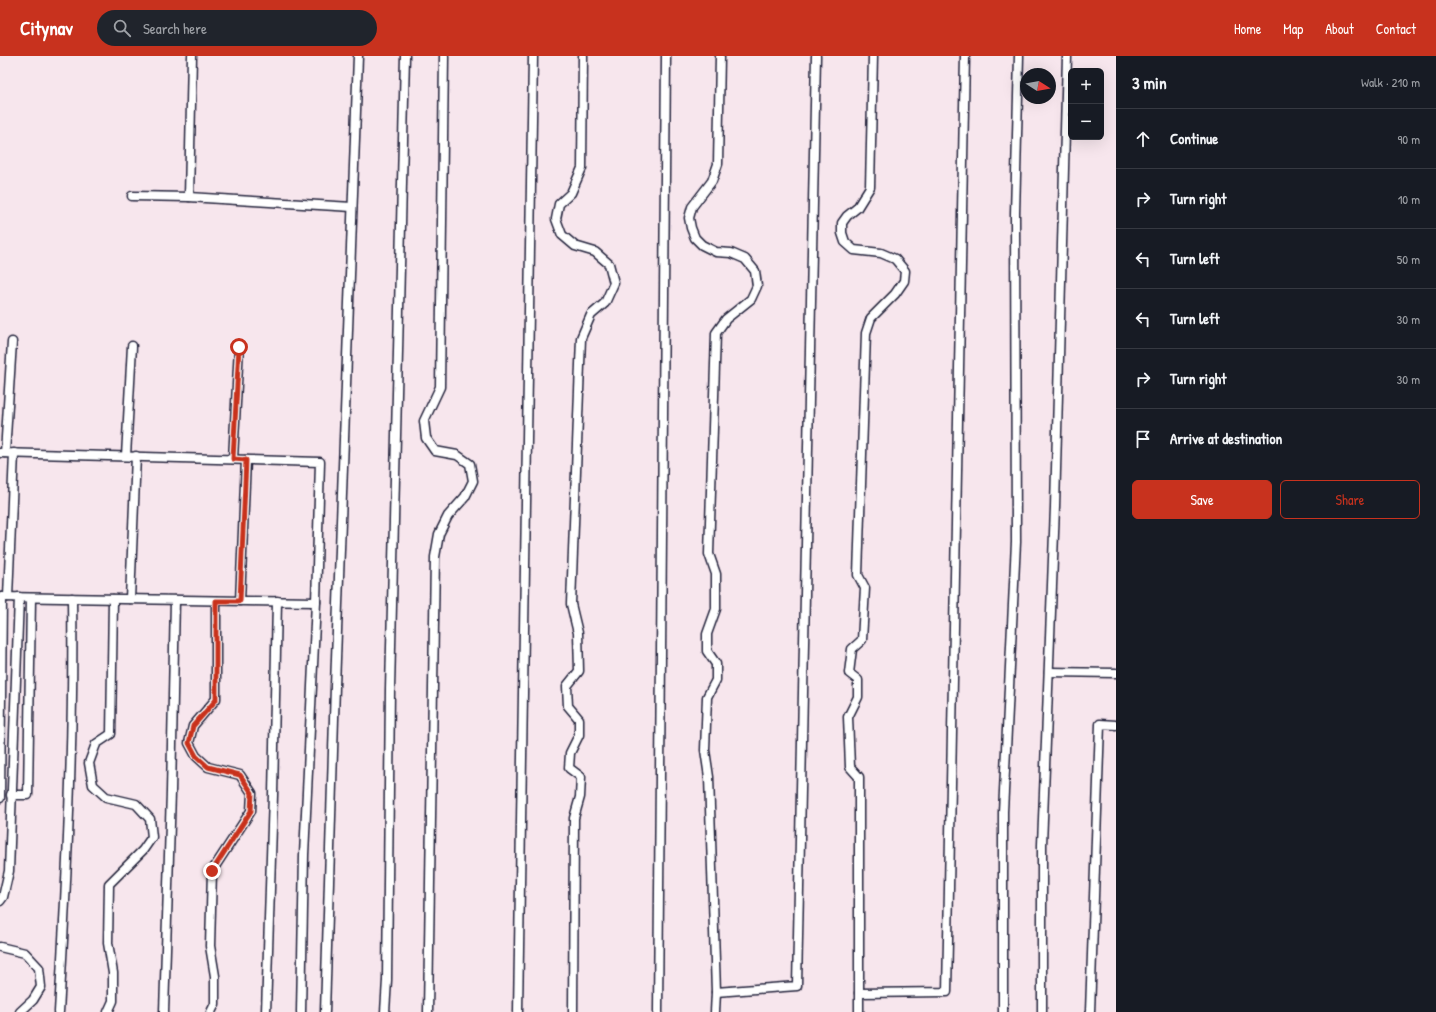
<!DOCTYPE html>
<meta charset="utf-8">
<style>
:root{--surface:#171b24;--page:#20242c;--text:#f1f3f6;--muted:#9ea1a6;--line:#363941;--accent:#c8321e}
body{margin:0;font-family:"Patrick Hand",sans-serif;background:var(--page);color:var(--text)}
.controls{position:absolute;right:12px;top:12px;display:grid;overflow:hidden;border-radius:6px;box-shadow:0 4px 16px #0002}
.controls button{width:36px;height:36px;display:grid;place-items:center;padding:0;border:0;border-bottom:1px solid var(--line);background:var(--surface);color:var(--text);font:20px sans-serif}
.compass{position:absolute;left:1020px;top:12px;width:36px;height:36px;border-radius:50%;background:var(--surface);box-shadow:0 4px 16px #0002;rotate:101deg}
.stop{position:absolute;width:12px;height:12px;margin:-9px;border:3px solid #c8321e;border-radius:50%;background:#fff}
.stop.end{background:#c8321e;border-color:#fff;box-shadow:0 1px 4px #0008}
.list{margin:0;padding:0;list-style:none}
h2{display:flex;justify-content:space-between;align-items:center;height:52px;margin:0;padding:0 16px;font-size:17px}
h2 small{font-size:13px;font-weight:400;color:var(--muted)}
.list li{display:grid;grid-template-columns:26px 1fr auto;gap:12px;align-items:center;box-sizing:border-box;height:60px;padding:0 16px;border-top:1px solid var(--line)}
.list b{display:block;font-size:15px;white-space:nowrap}
.list em{font-size:13px;font-style:normal;color:var(--muted)}
.actions{display:flex;gap:8px;padding:12px 16px}
.actions a{flex:1;padding:9px 0;border:1px solid var(--accent);border-radius:6px;text-align:center;font-size:14px;color:var(--accent)}
.actions .main{background:var(--accent);color:#fff}
.icon{flex:none;width:22px;height:22px;fill:none;stroke:currentColor;stroke-width:2;stroke-linecap:round;stroke-linejoin:round}
.map{position:relative;flex:none;width:1116px;height:956px;overflow:hidden}
header{display:flex;align-items:center;gap:24px;box-sizing:border-box;height:56px;padding:0 20px;background:var(--accent);color:#fff}
header strong{font-size:19px}
nav{display:flex;gap:22px;margin-inline-start:auto;font-size:14px}
.search{width:280px;height:36px;background:var(--page);display:flex;align-items:center;gap:10px;box-sizing:border-box;padding:0 14px;border-radius:22px;color:var(--muted);font-size:15px}
main{display:flex}
aside{flex:1;background:var(--surface)}
.map>svg:first-child{display:block}
.lines{fill:none;stroke-linecap:round;stroke-linejoin:round}
.service-casing{stroke:#22223b;stroke-width:11}
.service{stroke:#fff;stroke-width:8}
.route{stroke:#c8321e;stroke-width:5}
</style>
<header>
<strong>Citynav</strong>
<div class="search"><svg class="icon" aria-label="search" viewBox="0 0 24 24"><circle cx="10" cy="10" r="6"/><path d="M15 15l6 6"/></svg>Search here</div>
<nav><a>Home</a><a>Map</a><a>About</a><a>Contact</a></nav>
</header>
<main>
<div class="map">
<svg width="1116" height="956" viewBox="0 0 1116 956">
<rect width="100%" height="100%" fill="#f7e6ed"/>
<filter id="ink" filterUnits="userSpaceOnUse"><feTurbulence type="fractalNoise" baseFrequency=".025" numOctaves="2"/><feDisplacementMap in="SourceGraphic" scale="8" xChannelSelector="R" yChannelSelector="G"/><feConvolveMatrix kernelMatrix="1 2 1 2 8 2 1 2 1" color-interpolation-filters="sRGB"/></filter>
<g filter="url(#ink)">
<g class="lines">
<defs>
<g id="service">
<path d="M 132,140 L 189,141 L 352,151"/>
<path d="M 189,141 L 192,0"/>
<path d="M 0,397 L 320,406 L 316,546 L 0,541"/>
<path d="M 5,397 L 12,286"/>
<path d="M 126,400 L 132,290"/>
<path d="M 233,403 L 239,291"/>
<path d="M 8,541 L 14,397"/>
<path d="M 130,543 L 136,400"/>
<path d="M 240,545 L 246,404"/>
<path d="M 1049,616 L 1116,617"/>
<path d="M 11,739 L 28,739 L 31,542"/>
<path d="M 0,742 L 2,541"/>
<path d="M 0,845 L 3,841 L 9,815 L 19,541"/>
<path d="M 0,891 L 25,897 L 39,912 L 41,931 L 33,944 L 20,956"/>
<path d="M 716,936 L 797,930 L 816,0"/>
<path d="M 859,937 L 947,936 L 965,0"/>
<path d="M 59,956 C 67,818 74,680 72,542"/>
<path d="M 108,956 L 113,945 L 113,917 L 108,887 L 109,828 L 143,794 L 152,781 L 150,763 L 136,748 L 106,741 L 93,729 L 89,707 L 96,688 L 111,678 L 113,543"/>
<path d="M 164,956 L 171,736 L 175,544"/>
<path d="M 211,956 L 215,948 L 215,920 L 210,890 L 212,815 L 251,755 L 252,737 L 240,719 L 208,711 L 196,700 L 189,687 L 193,670 L 216,643 L 216,545"/>
<path d="M 266,956 L 273,739 L 277,545"/>
<path d="M 301,956 L 304,799 L 316,546"/>
<path d="M 325,956 L 335,630 L 358,0"/>
<path d="M 385,956 L 387,924 L 390,633 L 405,0"/>
<path d="M 428,956 L 435,501 L 439,478 L 448,460 L 465,441 L 473,425 L 470,408 L 457,399 L 435,395 L 426,382 L 424,365 L 440,331 L 444,0"/>
<path d="M 518,956 L 533,0"/>
<path d="M 573,956 L 574,762 L 580,741 L 581,721 L 569,712 L 570,697 L 579,679 L 579,663 L 568,650 L 567,630 L 579,615 L 578,577 L 571,548 L 581,282 L 591,259 L 605,247 L 614,227 L 609,208 L 595,196 L 575,190 L 562,179 L 556,163 L 559,148 L 571,137 L 582,112 L 583,0"/>
<path d="M 658,956 L 666,0"/>
<path d="M 715,956 L 716,936 L 709,721 L 705,694 L 707,641 L 716,624 L 716,608 L 707,595 L 707,578 L 716,553 L 716,518 L 709,498 L 716,277 L 726,263 L 751,243 L 757,230 L 755,215 L 745,203 L 731,197 L 716,196 L 702,189 L 695,182 L 691,172 L 689,162 L 692,151 L 712,125 L 718,108 L 720,0"/>
<path d="M 859,956 L 859,721 L 850,711 L 848,661 L 858,641 L 858,624 L 849,617 L 852,593 L 862,584 L 865,532 L 858,519 L 866,277 L 871,262 L 895,238 L 904,225 L 905,215 L 895,203 L 881,197 L 854,194 L 845,186 L 842,177 L 842,167 L 847,160 L 857,152 L 870,131 L 873,0"/>
<path d="M 1003,956 L 1003,756 L 1016,486 L 1015,158 L 1019,0"/>
<path d="M 1042,956 L 1042,789 L 1055,451 L 1067,0"/>
<path d="M 1090,956 L 1100,668 L 1116,669"/>
</g>
</defs>
<use href="#service" class="service-casing"/>
<use href="#service" class="service"/>
</g>
</g>
<g class="lines" filter="url(#ink)">
<path class="route" d="M 212,815 L 251,755 L 252,737 L 240,719 L 208,711 L 196,700 L 189,687 L 193,670 L 216,644 L 216,545 L 240,545 L 246,404 L 233,403 L 239,291"/>
</g>
</svg>
<div class="controls">
<button>+</button>
<button>−</button>
</div>
<svg class="compass" viewBox="-18 -18 36 36"><path d="M0-13l5 13h-10z" fill="#e53935"/><path d="M0 13l5-13h-10z" fill="#9ea1a6"/></svg>
<div class="stop" style="left:239px;top:291px"></div>
<div class="stop end" style="left:212px;top:815px"></div>
</div>
<aside>
<h2>3 min<small>Walk · 210 m</small></h2>
<ul class="list">
<li><svg class="icon" aria-label="ahead" viewBox="0 0 24 24"><path d="M12 20V5M6 11l6-6 6 6"/></svg><div><b>Continue</b></div><em>90 m</em></li>
<li><svg class="icon" aria-label="right" viewBox="0 0 24 24"><path d="M7 20v-9h11M14 6l5 5-5 5"/></svg><div><b>Turn right</b></div><em>10 m</em></li>
<li><svg class="icon" aria-label="left" viewBox="0 0 24 24"><path d="M17 20v-9H6M10 6l-5 5 5 5"/></svg><div><b>Turn left</b></div><em>50 m</em></li>
<li><svg class="icon" aria-label="left" viewBox="0 0 24 24"><path d="M17 20v-9H6M10 6l-5 5 5 5"/></svg><div><b>Turn left</b></div><em>30 m</em></li>
<li><svg class="icon" aria-label="right" viewBox="0 0 24 24"><path d="M7 20v-9h11M14 6l5 5-5 5"/></svg><div><b>Turn right</b></div><em>30 m</em></li>
<li><svg class="icon" aria-label="arrive" viewBox="0 0 24 24"><path d="M6 21V4h12l-3 4 3 4H6"/></svg><div><b>Arrive at destination</b></div></li>
</ul>
<div class="actions"><a class="main">Save</a><a>Share</a></div>
</aside>
</main>
